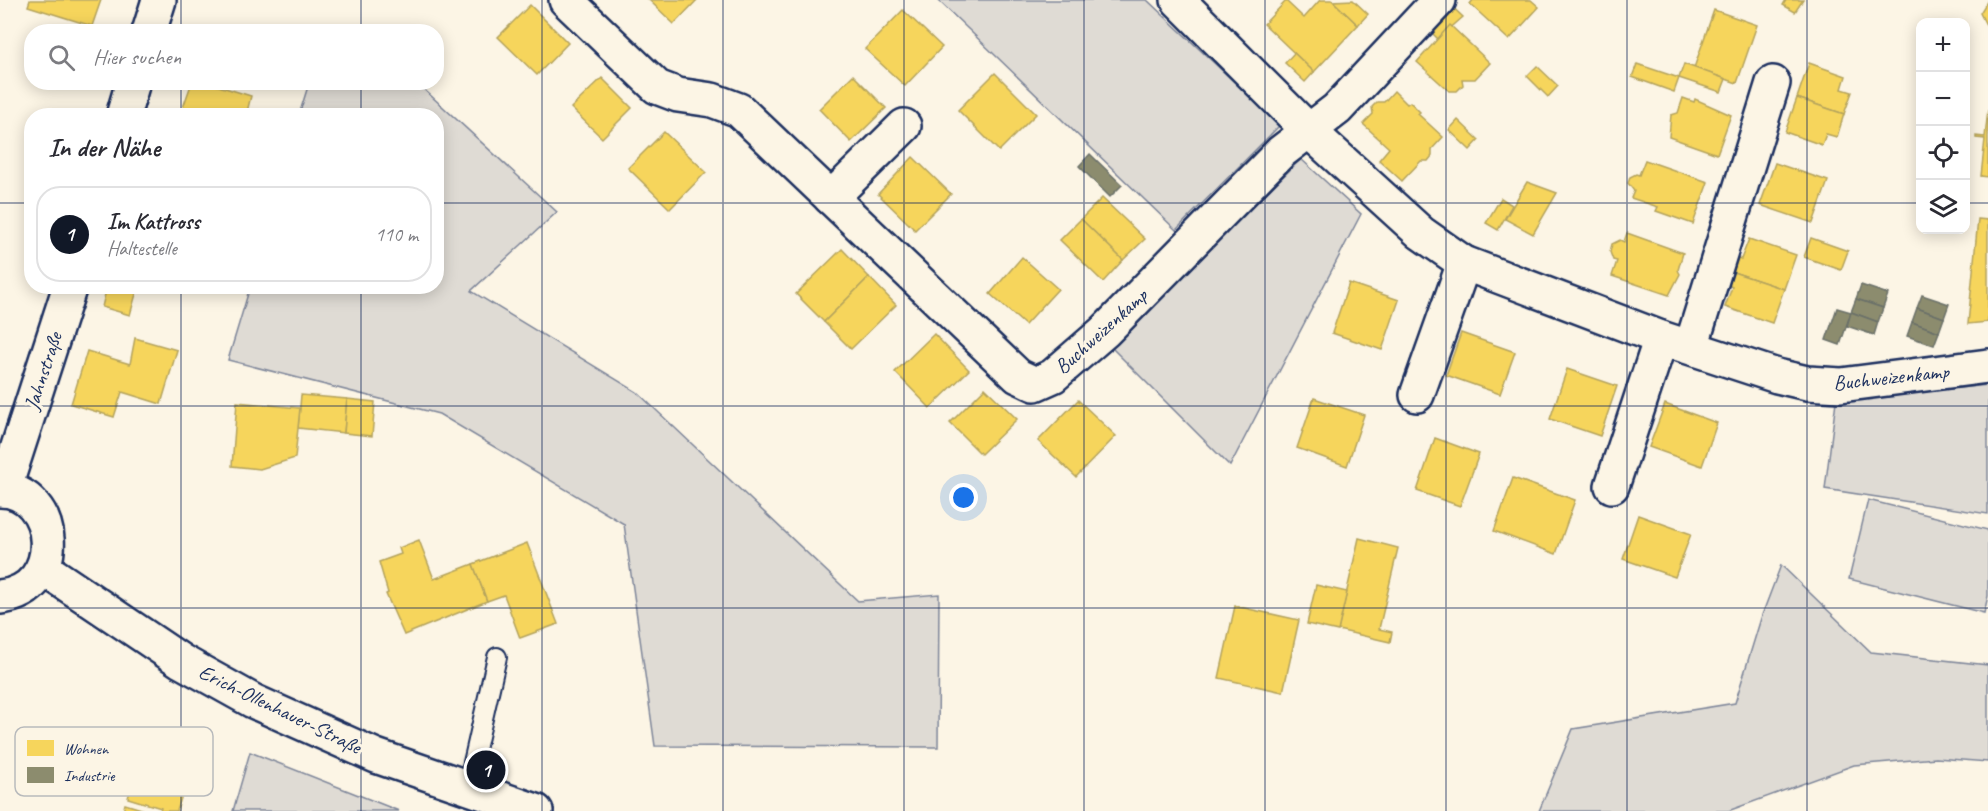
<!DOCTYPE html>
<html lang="de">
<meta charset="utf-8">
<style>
:root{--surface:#fff;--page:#f7f7f7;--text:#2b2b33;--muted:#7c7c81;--line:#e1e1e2;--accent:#111827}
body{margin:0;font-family:Caveat,sans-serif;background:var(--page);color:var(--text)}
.controls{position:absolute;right:18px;top:18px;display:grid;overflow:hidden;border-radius:12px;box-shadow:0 3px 15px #0003}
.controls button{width:54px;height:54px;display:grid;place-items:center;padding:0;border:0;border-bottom:2px solid var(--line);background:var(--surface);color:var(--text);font:30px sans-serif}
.you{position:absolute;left:964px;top:498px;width:21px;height:21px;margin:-15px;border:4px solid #fff;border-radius:50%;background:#1a73e8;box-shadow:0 0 0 9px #1a73e833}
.badge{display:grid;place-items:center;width:39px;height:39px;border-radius:50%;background:var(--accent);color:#fff;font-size:20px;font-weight:700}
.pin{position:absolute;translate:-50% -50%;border:3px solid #fff;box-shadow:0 2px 6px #0006}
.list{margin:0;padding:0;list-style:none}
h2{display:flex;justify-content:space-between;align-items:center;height:78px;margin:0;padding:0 24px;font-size:26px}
h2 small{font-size:20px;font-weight:400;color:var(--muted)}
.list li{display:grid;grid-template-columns:39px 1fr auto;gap:18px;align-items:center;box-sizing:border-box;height:96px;margin:0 12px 12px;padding:0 12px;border:2px solid var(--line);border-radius:24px}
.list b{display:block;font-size:22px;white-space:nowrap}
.list p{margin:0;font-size:20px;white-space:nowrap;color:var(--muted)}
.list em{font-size:20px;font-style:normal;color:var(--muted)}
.icon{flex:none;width:33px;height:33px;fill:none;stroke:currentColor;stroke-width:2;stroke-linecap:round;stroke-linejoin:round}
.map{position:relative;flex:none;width:1988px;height:811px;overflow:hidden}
.search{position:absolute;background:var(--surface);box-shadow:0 3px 15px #0003;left:24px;top:24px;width:420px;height:66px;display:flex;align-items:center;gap:15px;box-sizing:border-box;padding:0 21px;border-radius:24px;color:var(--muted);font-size:22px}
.panel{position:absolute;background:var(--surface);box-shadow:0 3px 15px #0003;left:24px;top:108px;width:420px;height:186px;border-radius:24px}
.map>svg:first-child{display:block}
.green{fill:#dfdbd4;stroke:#7d8599;stroke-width:1.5}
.homes{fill:#f6d55c;stroke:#b4a35d;stroke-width:1.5}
.industry{fill:#8c8c6e;stroke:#6a7069;stroke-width:1.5}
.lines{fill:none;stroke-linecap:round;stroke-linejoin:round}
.lane-casing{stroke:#1b2f5e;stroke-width:22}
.street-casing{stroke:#1b2f5e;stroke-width:38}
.secondary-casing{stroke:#1b2f5e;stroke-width:38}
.lane{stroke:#fcf5e5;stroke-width:18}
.street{stroke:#fcf5e5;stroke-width:33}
.secondary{stroke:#fcf5e5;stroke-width:33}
.grid{fill:none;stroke:#1b2f5e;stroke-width:1.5;stroke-opacity:0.55}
.labels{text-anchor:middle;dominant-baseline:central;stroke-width:6;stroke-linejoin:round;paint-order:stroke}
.street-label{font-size:21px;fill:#1b2f5e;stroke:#fcf5e5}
.key{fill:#fcf5e5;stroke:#b8babc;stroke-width:1.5}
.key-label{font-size:16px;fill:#1b2f5e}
</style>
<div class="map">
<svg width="1988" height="811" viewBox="0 0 1988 811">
<rect width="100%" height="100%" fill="#fcf5e5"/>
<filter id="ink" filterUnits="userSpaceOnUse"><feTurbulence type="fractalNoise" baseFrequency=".0167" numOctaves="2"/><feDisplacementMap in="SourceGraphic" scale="12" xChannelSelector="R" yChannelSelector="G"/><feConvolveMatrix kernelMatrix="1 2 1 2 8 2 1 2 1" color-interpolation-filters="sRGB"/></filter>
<g filter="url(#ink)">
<g class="green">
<path d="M 938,0 L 1147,0 L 1280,125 L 1176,230 Z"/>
<path d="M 309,83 L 417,83 L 557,212 L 471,291 L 637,392 L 858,601 L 939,594 L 938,747 L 655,746 L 624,524 L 439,414 L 228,360 L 250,287 L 436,286 L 436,116 L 299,115 Z"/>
<path d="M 1301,159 L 1361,214 L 1230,466 L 1110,346 Z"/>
<path d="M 1988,385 L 1988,514 L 1825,489 L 1836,401 Z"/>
<path d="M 1868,500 L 1988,530 L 1988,596 L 1984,613 L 1849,579 Z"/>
<path d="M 1781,565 L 1871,652 L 1988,665 L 1988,762 L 1936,758 L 1854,765 L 1728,811 L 1539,811 L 1573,729 L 1735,703 L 1762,615 Z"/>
<path d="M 250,752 L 399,811 L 233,811 Z"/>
</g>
<g class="homes">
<path d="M 30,0 L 101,0 L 92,26 L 28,6 Z"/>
<path d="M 649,0 L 697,0 L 674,24 Z"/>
<path d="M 1320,0 L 1332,0 L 1358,25 L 1314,72 L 1264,24 L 1286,1 L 1304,18 Z"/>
<path d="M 1353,0 L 1368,14 L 1358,25 L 1333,1 Z"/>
<path d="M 1445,0 L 1463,17 L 1438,39 L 1423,24 Z"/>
<path d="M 1473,0 L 1531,0 L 1539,7 L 1509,40 L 1470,4 Z"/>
<path d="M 1786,0 L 1803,0 L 1795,12 L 1783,5 Z"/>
<path d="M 1988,0 L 1988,29 L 1980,13 Z"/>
<path d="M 530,5 L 568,43 L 537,75 L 498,37 Z"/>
<path d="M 903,10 L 942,47 L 905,86 L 865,49 Z"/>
<path d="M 1714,10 L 1757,25 L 1737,83 L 1694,68 Z"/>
<path d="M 1450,25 L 1490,63 L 1475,79 L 1462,79 L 1463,85 L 1457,91 L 1449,91 L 1417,62 Z"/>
<path d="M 1294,53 L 1314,72 L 1305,82 L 1285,63 Z"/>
<path d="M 1809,63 L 1846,76 L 1842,89 L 1852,92 L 1844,114 L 1797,98 Z"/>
<path d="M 1637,64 L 1679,78 L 1674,92 L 1632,77 Z"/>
<path d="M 1684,64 L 1726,79 L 1721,92 L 1679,78 Z"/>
<path d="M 1537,66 L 1558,86 L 1548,97 L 1527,76 Z"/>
<path d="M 995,73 L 1036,114 L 999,151 L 958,110 Z"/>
<path d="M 853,75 L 886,108 L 851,142 L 819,109 Z"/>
<path d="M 602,78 L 632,108 L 602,138 L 571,108 Z"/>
<path d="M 192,82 L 206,82 L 251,96 L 246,116 L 180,116 Z"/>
<path d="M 1394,91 L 1407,104 L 1410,102 L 1420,112 L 1418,114 L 1443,137 L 1432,149 L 1432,156 L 1428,161 L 1421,161 L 1402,181 L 1379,160 L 1389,148 L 1363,124 L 1373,114 L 1372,107 L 1377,102 L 1384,102 Z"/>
<path d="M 1683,98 L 1694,102 L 1695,99 L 1731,115 L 1717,154 L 1669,137 L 1671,115 L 1678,113 Z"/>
<path d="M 1797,98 L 1844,114 L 1837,137 L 1826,134 L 1822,145 L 1785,132 Z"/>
<path d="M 1988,109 L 1988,177 L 1981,176 L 1985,139 L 1976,138 L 1976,136 L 1985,137 Z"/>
<path d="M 1458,120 L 1479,140 L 1470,150 L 1449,130 Z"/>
<path d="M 664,132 L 706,172 L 670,209 L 628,168 Z"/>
<path d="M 913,157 L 951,194 L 915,230 L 878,194 Z"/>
<path d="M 1645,160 L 1708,182 L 1693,224 L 1656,211 L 1658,207 L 1631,198 L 1634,191 L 1628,183 L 1630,177 L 1636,174 L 1639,175 Z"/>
<path d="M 1775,163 L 1828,181 L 1813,223 L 1760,205 Z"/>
<path d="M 1527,182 L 1557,193 L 1533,234 L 1505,219 Z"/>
<path d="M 1102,198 L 1145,239 L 1123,260 L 1081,219 Z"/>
<path d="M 1501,198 L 1512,205 L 1498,230 L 1486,223 Z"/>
<path d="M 1081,219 L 1123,260 L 1103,282 L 1060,240 Z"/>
<path d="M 1978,219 L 1988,220 L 1988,322 L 1968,324 Z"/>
<path d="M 1627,233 L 1683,253 L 1678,270 L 1680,274 L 1669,295 L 1612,276 L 1617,261 L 1613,260 L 1610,252 L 1612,244 L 1620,240 L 1624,242 Z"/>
<path d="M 1811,238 L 1848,251 L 1841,270 L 1804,257 Z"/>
<path d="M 1749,239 L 1796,255 L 1784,289 L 1733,272 L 1738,258 L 1741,259 Z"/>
<path d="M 842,249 L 869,277 L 824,322 L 796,294 Z"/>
<path d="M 1022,257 L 1058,289 L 1025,325 L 990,294 Z"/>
<path d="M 1733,272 L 1784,289 L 1772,323 L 1725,307 L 1732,287 L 1728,285 Z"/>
<path d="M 869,277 L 896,305 L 851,349 L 824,322 Z"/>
<path d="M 1349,283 L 1399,300 L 1382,350 L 1332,333 Z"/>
<path d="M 107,286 L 138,287 L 130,315 L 102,307 Z"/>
<path d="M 1461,333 L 1515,352 L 1500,394 L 1446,375 Z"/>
<path d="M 934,334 L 969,370 L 930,408 L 895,372 Z"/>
<path d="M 135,338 L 177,350 L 161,404 L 122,392 L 114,417 L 71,404 L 87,351 L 130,364 Z"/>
<path d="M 1567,369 L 1617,386 L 1600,436 L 1550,419 Z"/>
<path d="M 985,388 L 1017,419 L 981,454 L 950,423 Z"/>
<path d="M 301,395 L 347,399 L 344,433 L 298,428 Z"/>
<path d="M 1314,398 L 1364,415 L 1347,466 L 1297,448 Z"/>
<path d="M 347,399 L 375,402 L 372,436 L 344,433 Z"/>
<path d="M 1078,400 L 1116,436 L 1076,477 L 1038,441 Z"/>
<path d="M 237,402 L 300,408 L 295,458 L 260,469 L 232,466 Z"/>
<path d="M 1665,404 L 1717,423 L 1702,466 L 1649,447 Z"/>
<path d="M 1435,438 L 1479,454 L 1460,506 L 1417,491 Z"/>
<path d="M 1513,478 L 1575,500 L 1556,554 L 1494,531 Z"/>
<path d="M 1638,515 L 1691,534 L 1675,577 L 1623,559 Z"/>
<path d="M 1359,538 L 1398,548 L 1379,629 L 1392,632 L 1390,642 L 1338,630 Z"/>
<path d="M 419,540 L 434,579 L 473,564 L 487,601 L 404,635 L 386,594 L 388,593 L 379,562 L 401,554 L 399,548 Z"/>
<path d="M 527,543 L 558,624 L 520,638 L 504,595 L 487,601 L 473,564 Z"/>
<path d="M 1316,585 L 1347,592 L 1338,631 L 1307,624 Z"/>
<path d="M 1235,606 L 1299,620 L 1283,692 L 1219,678 Z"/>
<path d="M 136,770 L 185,785 L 177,811 L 160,811 L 161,808 L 128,798 Z"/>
<path d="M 125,804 L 148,811 L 123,811 Z"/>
</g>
<g class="industry">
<path d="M 1090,154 L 1122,185 L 1110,197 L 1079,166 Z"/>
<path d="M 1861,285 L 1888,294 L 1883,308 L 1856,299 Z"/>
<path d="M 1922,295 L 1949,304 L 1944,318 L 1917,308 Z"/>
<path d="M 1856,299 L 1883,308 L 1878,322 L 1851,312 Z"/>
<path d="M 1837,308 L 1851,312 L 1840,345 L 1826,340 Z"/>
<path d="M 1917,308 L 1944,318 L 1939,332 L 1912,322 Z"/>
<path d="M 1851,312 L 1878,322 L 1874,335 L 1847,326 Z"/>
<path d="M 1912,322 L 1939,332 L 1934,345 L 1907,336 Z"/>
</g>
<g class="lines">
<defs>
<path id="lane" d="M 467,789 L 497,657"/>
<g id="street">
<path d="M 566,0 L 657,87 L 678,95 L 712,100 L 739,110 L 1018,376 L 1035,384 L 1053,376 L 1105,331 L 1281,152 L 1337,109 L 1439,0"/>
<path d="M 1178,0 L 1309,131 L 1421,233 L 1464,263 L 1661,338 L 1777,376 L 1807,383 L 1841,385 L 1988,366"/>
<path d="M 831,198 L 904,126"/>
<path d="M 1691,347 L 1773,83"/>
<path d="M 1417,395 L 1464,263"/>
<path d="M 1612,486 L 1661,338"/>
</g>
<g id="secondary">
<path d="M 149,32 L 159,0"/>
<path d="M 123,116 L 133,82"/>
<path d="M 0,490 C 58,490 68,590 0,597"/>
<path d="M 4,490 L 70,286"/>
<path d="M 43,568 L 181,661 L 253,701 L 376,756 L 536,811"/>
</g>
</defs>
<use href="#lane" class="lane-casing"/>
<use href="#street" class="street-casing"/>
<use href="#secondary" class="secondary-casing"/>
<use href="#lane" class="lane"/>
<use href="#street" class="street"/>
<use href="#secondary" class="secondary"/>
</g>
</g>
<path class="grid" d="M 181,0 L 181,32M 361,0 L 361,32M 542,0 L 542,811M 723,0 L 723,811M 904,0 L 904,811M 1084,0 L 1084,811M 1265,0 L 1265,811M 1446,0 L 1446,811M 1627,0 L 1627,811M 1807,0 L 1807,811M 181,82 L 181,116M 361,82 L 361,116M 0,203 L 32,203M 436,203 L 1920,203M 1966,203 L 1988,203M 181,286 L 181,811M 361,286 L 361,811M 0,406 L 1988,406M 0,608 L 1988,608"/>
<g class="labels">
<g class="street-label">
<text transform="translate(1101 331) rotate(-42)">Buchweizenkamp</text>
<text transform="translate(43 371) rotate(-72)">Jahnstraße</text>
<text transform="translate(1891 377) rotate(-6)">Buchweizenkamp</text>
<text transform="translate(280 709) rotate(26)">Erich-Ollenhauer-Straße</text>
</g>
</g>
<rect x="15" y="727" width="198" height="69" rx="9" class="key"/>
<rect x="27" y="740" width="27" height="16" fill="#f6d55c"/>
<rect x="27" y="767" width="27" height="16" fill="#8c8c6e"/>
<g class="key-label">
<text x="64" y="754">Wohnen</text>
<text x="64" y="781">Industrie</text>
</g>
</svg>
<div class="controls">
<button>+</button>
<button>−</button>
<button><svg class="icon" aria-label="locate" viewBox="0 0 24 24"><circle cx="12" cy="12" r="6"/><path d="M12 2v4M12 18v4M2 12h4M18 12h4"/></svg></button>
<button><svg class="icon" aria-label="layers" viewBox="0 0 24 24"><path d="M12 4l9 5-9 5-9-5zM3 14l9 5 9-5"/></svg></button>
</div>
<div class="you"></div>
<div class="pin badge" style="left:486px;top:770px">1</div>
<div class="search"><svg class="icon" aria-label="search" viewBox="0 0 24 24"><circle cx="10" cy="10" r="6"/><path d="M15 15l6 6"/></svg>Hier suchen</div>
<section class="panel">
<h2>In der Nähe<small></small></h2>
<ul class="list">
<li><span class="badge">1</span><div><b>Im Kattross</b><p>Haltestelle</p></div><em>110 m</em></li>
</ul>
</section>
</div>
